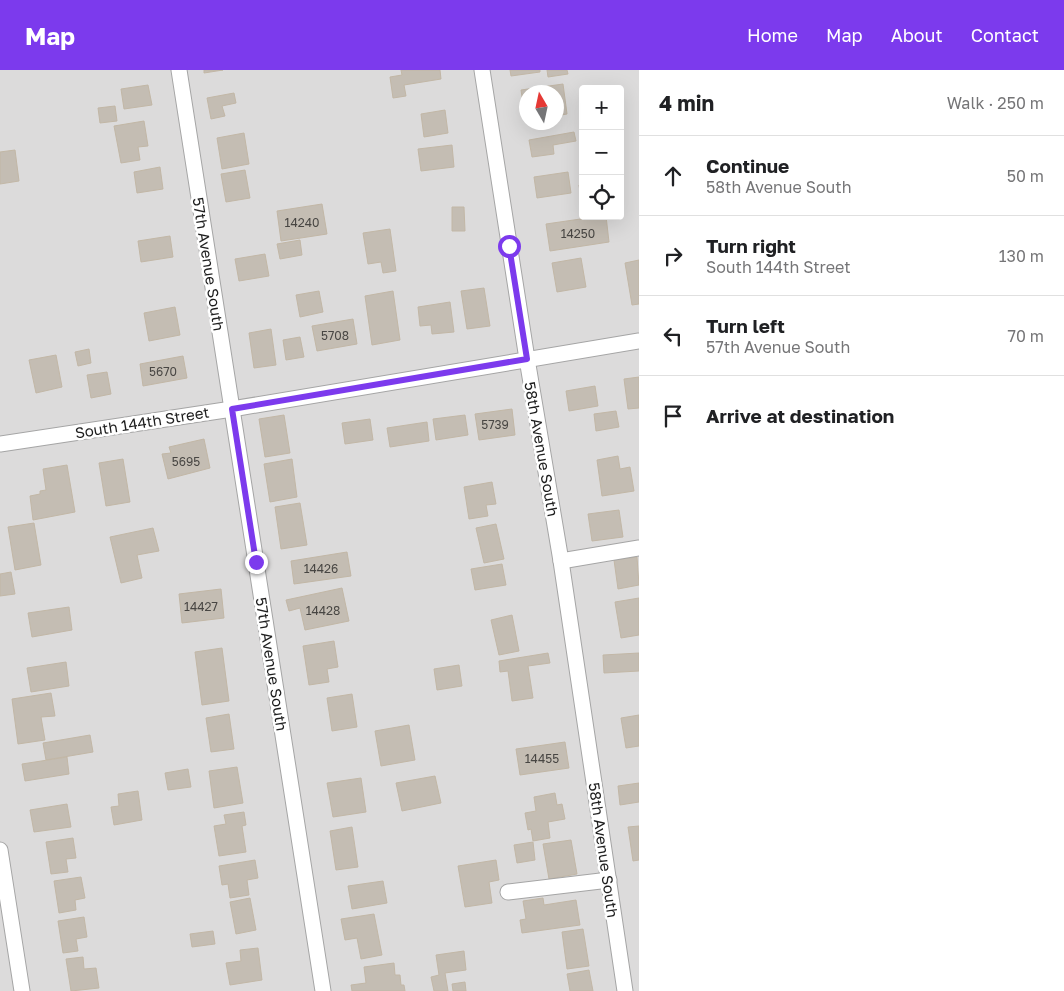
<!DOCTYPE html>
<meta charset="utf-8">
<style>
:root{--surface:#fff;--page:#f2f2f2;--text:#202124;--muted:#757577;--line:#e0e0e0;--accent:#7c3aed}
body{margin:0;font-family:"Golos Text",sans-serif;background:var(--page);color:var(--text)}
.controls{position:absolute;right:15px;top:15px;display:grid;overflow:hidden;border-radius:5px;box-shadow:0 5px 20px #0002}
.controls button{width:45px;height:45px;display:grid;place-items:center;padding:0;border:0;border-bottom:1px solid var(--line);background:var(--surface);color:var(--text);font:25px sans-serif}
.compass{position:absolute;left:519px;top:15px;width:45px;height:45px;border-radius:50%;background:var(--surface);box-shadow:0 5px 20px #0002;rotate:351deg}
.stop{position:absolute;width:15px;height:15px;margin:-11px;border:4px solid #7c3aed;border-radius:50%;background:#fff}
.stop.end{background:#7c3aed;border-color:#fff;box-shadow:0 1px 5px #0008}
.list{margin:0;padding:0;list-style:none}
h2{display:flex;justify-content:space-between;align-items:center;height:65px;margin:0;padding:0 20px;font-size:21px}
h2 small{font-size:16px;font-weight:400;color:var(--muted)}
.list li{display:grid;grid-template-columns:32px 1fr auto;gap:15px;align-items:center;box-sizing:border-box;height:80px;padding:0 20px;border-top:1px solid var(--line)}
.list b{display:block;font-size:19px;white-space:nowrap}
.list p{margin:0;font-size:16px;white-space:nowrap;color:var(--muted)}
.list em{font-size:16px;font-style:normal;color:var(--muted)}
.icon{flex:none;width:28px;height:28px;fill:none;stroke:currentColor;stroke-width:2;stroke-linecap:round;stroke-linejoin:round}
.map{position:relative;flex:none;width:639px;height:921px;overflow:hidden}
header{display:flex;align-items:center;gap:30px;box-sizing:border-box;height:70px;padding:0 25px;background:var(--accent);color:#fff}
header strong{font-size:24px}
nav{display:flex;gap:28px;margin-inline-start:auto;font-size:18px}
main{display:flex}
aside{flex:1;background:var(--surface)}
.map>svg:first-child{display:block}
.residential{fill:#dcdbdb;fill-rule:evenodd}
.building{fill:#c4bdb3;stroke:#c2b7a6}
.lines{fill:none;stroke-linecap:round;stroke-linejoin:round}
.minor-casing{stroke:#a5a5a5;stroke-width:17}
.minor{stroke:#fff;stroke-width:15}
.route{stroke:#7c3aed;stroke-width:6}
.labels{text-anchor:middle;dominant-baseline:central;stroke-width:5;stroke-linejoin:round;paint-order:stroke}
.number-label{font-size:12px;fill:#484643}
.street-label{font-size:15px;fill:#1e1e1e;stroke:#fff}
</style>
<header>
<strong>Map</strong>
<nav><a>Home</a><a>Map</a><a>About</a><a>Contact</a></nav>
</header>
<main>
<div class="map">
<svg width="639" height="921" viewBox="0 0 639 921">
<rect width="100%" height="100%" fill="#f0eee4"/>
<path class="residential" d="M 0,0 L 639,0 L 639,921 L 0,921 ZM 583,19 L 620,19 L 620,146 L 583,146 ZM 526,22 L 556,22 L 556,52 L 526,52 Z"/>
<g class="building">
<path d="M 204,0 L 223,0 L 204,3 Z"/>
<path d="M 401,0 L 440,0 L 441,9 L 404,15 L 406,26 L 393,28 L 390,7 L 402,5 Z"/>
<path d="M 510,0 L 540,0 L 540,2 L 511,6 Z"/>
<path d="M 547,0 L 567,0 L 568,4 L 548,7 Z"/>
<path d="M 563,14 L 567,44 L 556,46 L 556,22 L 526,22 L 526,40 L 524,40 L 521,20 Z"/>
<path d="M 148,15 L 152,35 L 124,39 L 121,19 Z"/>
<path d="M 234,23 L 236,33 L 222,36 L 225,46 L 211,49 L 207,28 Z"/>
<path d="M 115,36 L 117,51 L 100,53 L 98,38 Z"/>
<path d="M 445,40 L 448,63 L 424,67 L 421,44 Z"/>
<path d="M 144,51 L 148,76 L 138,77 L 140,90 L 121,93 L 114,56 Z"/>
<path d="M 574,62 L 576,71 L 553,75 L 554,84 L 532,87 L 529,70 Z"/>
<path d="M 244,63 L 249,94 L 222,99 L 217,68 Z"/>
<path d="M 452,75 L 454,97 L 421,101 L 418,79 Z"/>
<path d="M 15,80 L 19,111 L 0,114 L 0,82 Z"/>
<path d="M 160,97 L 163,119 L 137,123 L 134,102 Z"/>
<path d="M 245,100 L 250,128 L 226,132 L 221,104 Z"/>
<path d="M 568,102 L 571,123 L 537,128 L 534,107 Z"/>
<path d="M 583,114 L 583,133 L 582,134 L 579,115 Z"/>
<path d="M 322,134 L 327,164 L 281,171 L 277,141 Z"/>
<path d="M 452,137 L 464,137 L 465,161 L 452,161 Z"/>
<path d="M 601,146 L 606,146 L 609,172 L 550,181 L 546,154 Z"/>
<path d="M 390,159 L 396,201 L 383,203 L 381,192 L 368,194 L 363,163 Z"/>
<path d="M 170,166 L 173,187 L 141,192 L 138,171 Z"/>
<path d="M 300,170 L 302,185 L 280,189 L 277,174 Z"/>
<path d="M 265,184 L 269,206 L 239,211 L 235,189 Z"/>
<path d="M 581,188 L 586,217 L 557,222 L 552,193 Z"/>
<path d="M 639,190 L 639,234 L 632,235 L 625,193 Z"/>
<path d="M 484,218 L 490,256 L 467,259 L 461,221 Z"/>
<path d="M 319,221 L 323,242 L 300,247 L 296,225 Z"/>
<path d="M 393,221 L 400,270 L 372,275 L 365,226 Z"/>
<path d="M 450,232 L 454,262 L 432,264 L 431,255 L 420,256 L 418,237 Z"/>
<path d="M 175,237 L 180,265 L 149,271 L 144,243 Z"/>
<path d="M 353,249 L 357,274 L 317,281 L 312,256 Z"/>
<path d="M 271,259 L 276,295 L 254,298 L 249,263 Z"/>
<path d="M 300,267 L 304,287 L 286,290 L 283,270 Z"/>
<path d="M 89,279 L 91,293 L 78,296 L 75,282 Z"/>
<path d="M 56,285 L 62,317 L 36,323 L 29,290 Z"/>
<path d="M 183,286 L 187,308 L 143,316 L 140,294 Z"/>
<path d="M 107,302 L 111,324 L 91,328 L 87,305 Z"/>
<path d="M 639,307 L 639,338 L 628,339 L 624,309 Z"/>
<path d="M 595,316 L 598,336 L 569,341 L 566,321 Z"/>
<path d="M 512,339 L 515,365 L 479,370 L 475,344 Z"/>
<path d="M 616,341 L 619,357 L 596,361 L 594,344 Z"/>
<path d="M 284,345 L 290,383 L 265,387 L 259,349 Z"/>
<path d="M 465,345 L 468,365 L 436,370 L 433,349 Z"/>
<path d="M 370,349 L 373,370 L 345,374 L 342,353 Z"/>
<path d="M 427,352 L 429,371 L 390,377 L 387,358 Z"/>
<path d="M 204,369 L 210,398 L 168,409 L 162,384 L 171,383 L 169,377 Z"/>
<path d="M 618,386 L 620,399 L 630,397 L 634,421 L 602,426 L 597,390 Z"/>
<path d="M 123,389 L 130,432 L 106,436 L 99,393 Z"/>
<path d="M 292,389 L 297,427 L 270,432 L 264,394 Z"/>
<path d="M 67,395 L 75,442 L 33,450 L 30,426 L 40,424 L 40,421 L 46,420 L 43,399 Z"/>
<path d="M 492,412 L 496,434 L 486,435 L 488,446 L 469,449 L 464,417 Z"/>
<path d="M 300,433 L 307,475 L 281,479 L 275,437 Z"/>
<path d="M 619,440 L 623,467 L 592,471 L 588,444 Z"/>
<path d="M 34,453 L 41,495 L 15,500 L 8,457 Z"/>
<path d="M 496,454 L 504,489 L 484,493 L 476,458 Z"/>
<path d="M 153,458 L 159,481 L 137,485 L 142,508 L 121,513 L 110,467 Z"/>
<path d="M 347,482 L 351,506 L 294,514 L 291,491 Z"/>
<path d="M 637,487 L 639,515 L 618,519 L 614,490 Z"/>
<path d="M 502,494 L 506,515 L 475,520 L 471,499 Z"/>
<path d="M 11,502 L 15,524 L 0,526 L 0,504 Z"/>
<path d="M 342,518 L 349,551 L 305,560 L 300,538 L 289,541 L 286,530 Z"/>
<path d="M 221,519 L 224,548 L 182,553 L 179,524 Z"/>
<path d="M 639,528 L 639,565 L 621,568 L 615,532 Z"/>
<path d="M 69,537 L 72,560 L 32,567 L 28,543 Z"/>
<path d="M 512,545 L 519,581 L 499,585 L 491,550 Z"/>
<path d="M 334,571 L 338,597 L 327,599 L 329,612 L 309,615 L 303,576 Z"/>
<path d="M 222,578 L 229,631 L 202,635 L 195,582 Z"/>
<path d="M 548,583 L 550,593 L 528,596 L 533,628 L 512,631 L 508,601 L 500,602 L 499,591 Z"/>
<path d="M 639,583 L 639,601 L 604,603 L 603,585 Z"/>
<path d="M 66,592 L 69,616 L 31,622 L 27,598 Z"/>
<path d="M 459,595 L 462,616 L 437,620 L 434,599 Z"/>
<path d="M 51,623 L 55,646 L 41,647 L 45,670 L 18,674 L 12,629 Z"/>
<path d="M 352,624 L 357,657 L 332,661 L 327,628 Z"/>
<path d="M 229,644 L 234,679 L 211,682 L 206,648 Z"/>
<path d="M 639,645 L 639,676 L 626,678 L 621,648 Z"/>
<path d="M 409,655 L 415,690 L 381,696 L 375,661 Z"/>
<path d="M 90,665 L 93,682 L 46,690 L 43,673 Z"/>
<path d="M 565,672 L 569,698 L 520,705 L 516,679 Z"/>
<path d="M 67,687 L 69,704 L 25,711 L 22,694 Z"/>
<path d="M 237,697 L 243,733 L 214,738 L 209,701 Z"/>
<path d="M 188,699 L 191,717 L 168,720 L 165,703 Z"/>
<path d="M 435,706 L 441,733 L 402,741 L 396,713 Z"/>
<path d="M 361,708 L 366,742 L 333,747 L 327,713 Z"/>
<path d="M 639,713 L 639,732 L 620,735 L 618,716 Z"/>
<path d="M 138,721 L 142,750 L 114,755 L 111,737 L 119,736 L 118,724 Z"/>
<path d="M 555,723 L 557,735 L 562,734 L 565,749 L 548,752 L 550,768 L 533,771 L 531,759 L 528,760 L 525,743 L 536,741 L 534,727 Z"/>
<path d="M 67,734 L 71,757 L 34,762 L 30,740 Z"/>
<path d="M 244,742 L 246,755 L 242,756 L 246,782 L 219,786 L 214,756 L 226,754 L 224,745 Z"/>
<path d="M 639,756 L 639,790 L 633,791 L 628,757 Z"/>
<path d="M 352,757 L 358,797 L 336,800 L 330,761 Z"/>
<path d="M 73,768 L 76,788 L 66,789 L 68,802 L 51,804 L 46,772 Z"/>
<path d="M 571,770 L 577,804 L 549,809 L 543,774 Z"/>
<path d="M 533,772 L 535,790 L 517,793 L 514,775 Z"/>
<path d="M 255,790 L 258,808 L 247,810 L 249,825 L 230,828 L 228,814 L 222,815 L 219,796 Z"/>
<path d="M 496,790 L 499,810 L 489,812 L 492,833 L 465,837 L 458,796 Z"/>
<path d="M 81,807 L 85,828 L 75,830 L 76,840 L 59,843 L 54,811 Z"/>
<path d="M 383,811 L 387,833 L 352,839 L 348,816 Z"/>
<path d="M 250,828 L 256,860 L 236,864 L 230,832 Z"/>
<path d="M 543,828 L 544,835 L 576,830 L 580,855 L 522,863 L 520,850 L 526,849 L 523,831 Z"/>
<path d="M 374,844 L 382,885 L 361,889 L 357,868 L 345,870 L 341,849 Z"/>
<path d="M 84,847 L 87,867 L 76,869 L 78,881 L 63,883 L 58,851 Z"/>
<path d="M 583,859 L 589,896 L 567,899 L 562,862 Z"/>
<path d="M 213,861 L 215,874 L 192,877 L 190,864 Z"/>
<path d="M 258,878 L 262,910 L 230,915 L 226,893 L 241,891 L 240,880 Z"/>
<path d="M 464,881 L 466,900 L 445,903 L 448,921 L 434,921 L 431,907 L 439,905 L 436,885 Z"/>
<path d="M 83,887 L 84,899 L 96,898 L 99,918 L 71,921 L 66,889 Z"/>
<path d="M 394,893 L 395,905 L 400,905 L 401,915 L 404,915 L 405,921 L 352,921 L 351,915 L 366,913 L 364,897 Z"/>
<path d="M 589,900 L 593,921 L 570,921 L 567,904 Z"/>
<path d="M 465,912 L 466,921 L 453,921 L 452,914 Z"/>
</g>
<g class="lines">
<defs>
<g id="minor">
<path d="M 179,0 L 323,921"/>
<path d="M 482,0 L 527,289 L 561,491 L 625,921"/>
<path d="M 0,374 L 232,339 L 639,271"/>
<path d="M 561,491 L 639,478"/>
<path d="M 0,780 L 22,921"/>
<path d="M 508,822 L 609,810"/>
</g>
</defs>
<use href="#minor" class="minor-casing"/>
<use href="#minor" class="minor"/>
</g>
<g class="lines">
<path class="route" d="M 256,492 L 232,339 L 527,289 L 509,176"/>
</g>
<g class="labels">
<g class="number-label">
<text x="302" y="152">14240</text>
<text x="578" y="163">14250</text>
<text x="335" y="265">5708</text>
<text x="163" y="301">5670</text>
<text x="495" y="354">5739</text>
<text x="186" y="391">5695</text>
<text x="321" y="498">14426</text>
<text x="201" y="536">14427</text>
<text x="323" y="540">14428</text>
<text x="542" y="688">14455</text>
</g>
<g class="street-label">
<text transform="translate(209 194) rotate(81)">57th Avenue South</text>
<text transform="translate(142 352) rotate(-9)">South 144th Street</text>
<text transform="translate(542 379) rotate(80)">58th Avenue South</text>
<text transform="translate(272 594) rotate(81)">57th Avenue South</text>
<text transform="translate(604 780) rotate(82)">58th Avenue South</text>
</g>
</g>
</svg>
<div class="controls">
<button>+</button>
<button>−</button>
<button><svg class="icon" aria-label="locate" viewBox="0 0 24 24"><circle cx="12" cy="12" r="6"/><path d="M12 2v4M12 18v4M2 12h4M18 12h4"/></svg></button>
</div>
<svg class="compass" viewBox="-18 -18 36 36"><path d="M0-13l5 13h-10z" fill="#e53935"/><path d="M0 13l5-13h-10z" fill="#757577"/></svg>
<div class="stop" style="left:509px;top:176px"></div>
<div class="stop end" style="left:256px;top:492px"></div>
</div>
<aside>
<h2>4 min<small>Walk · 250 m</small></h2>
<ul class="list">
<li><svg class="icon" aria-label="ahead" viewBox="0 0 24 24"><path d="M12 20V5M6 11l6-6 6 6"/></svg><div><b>Continue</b><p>58th Avenue South</p></div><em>50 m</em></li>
<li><svg class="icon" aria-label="right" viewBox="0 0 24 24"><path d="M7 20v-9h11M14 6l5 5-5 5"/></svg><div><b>Turn right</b><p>South 144th Street</p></div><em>130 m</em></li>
<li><svg class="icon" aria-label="left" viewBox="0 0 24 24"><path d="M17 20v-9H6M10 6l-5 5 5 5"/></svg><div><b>Turn left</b><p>57th Avenue South</p></div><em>70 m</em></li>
<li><svg class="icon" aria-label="arrive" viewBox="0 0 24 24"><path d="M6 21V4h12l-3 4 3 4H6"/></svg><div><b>Arrive at destination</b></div></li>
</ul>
</aside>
</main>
